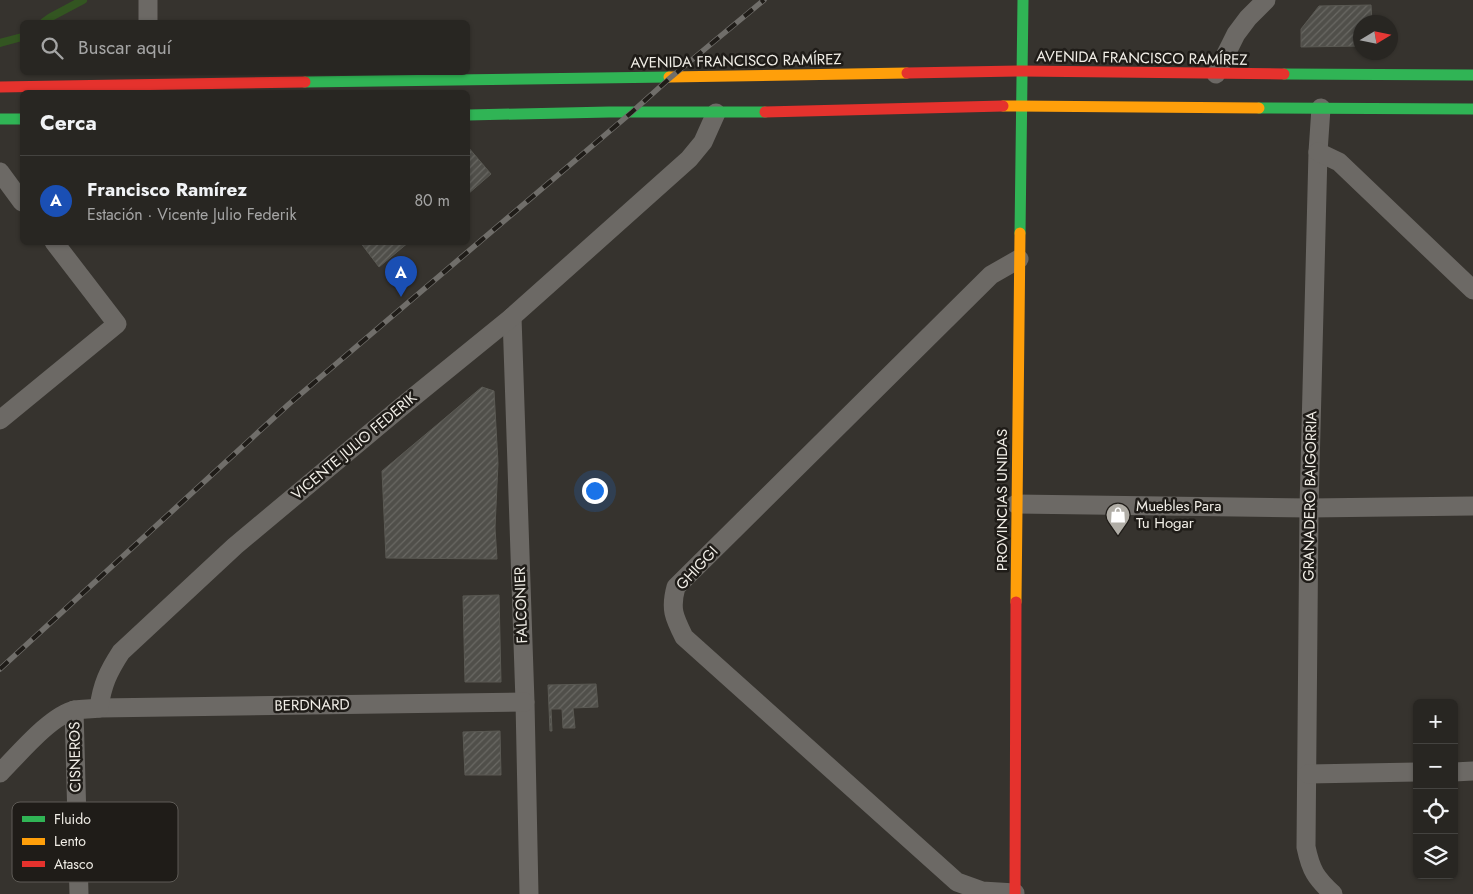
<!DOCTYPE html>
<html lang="es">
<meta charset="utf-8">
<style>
:root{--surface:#282622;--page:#34322f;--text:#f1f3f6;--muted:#a5a5a5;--line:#444340;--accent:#8c9099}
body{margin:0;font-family:Jost,sans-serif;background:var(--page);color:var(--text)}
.controls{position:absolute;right:15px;bottom:15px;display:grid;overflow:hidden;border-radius:8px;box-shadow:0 1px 4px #0004}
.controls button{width:45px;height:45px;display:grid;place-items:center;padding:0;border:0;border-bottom:1px solid var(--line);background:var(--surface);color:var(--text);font:25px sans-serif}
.compass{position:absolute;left:1353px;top:15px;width:45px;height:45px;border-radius:50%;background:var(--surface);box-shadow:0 1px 4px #0004;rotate:80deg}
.you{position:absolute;left:594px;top:490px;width:18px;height:18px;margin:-12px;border:4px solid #fff;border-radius:50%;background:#1a73e8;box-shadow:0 0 0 8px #1a73e833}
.badge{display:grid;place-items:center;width:32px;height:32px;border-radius:50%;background:var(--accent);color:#fff;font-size:16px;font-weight:700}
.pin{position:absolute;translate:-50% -41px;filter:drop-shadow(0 1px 2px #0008)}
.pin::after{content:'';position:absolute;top:26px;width:18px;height:15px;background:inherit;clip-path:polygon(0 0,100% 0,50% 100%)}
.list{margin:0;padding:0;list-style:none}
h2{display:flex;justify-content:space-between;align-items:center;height:65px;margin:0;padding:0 20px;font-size:21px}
h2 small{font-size:16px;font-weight:400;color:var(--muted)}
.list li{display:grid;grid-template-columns:32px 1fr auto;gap:15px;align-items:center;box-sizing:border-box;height:90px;padding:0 20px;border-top:1px solid var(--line)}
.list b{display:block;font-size:19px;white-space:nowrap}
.list p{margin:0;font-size:16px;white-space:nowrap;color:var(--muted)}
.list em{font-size:16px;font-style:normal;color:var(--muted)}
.icon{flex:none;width:28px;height:28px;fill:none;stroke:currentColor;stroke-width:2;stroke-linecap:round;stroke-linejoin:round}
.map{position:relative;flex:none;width:1473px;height:894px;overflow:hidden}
.search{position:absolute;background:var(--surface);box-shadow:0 1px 4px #0004;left:20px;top:20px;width:450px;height:55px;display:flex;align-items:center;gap:12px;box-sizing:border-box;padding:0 18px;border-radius:8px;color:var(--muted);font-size:19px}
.panel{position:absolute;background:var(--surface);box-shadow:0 1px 4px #0004;left:20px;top:90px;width:450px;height:155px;border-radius:8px}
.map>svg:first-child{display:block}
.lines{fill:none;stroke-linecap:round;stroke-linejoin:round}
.stream{stroke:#335521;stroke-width:8}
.building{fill:url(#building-hatch);stroke:#5a5953}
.street{stroke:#6c6965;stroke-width:19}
.fast{stroke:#30b455;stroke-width:11}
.slow{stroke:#ff9f0a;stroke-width:11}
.jam{stroke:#e5322d;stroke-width:11}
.rail-casing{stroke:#706e6a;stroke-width:5.5}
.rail{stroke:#1f1c18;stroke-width:4;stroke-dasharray:11;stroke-linecap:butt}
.labels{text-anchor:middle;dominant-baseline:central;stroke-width:5;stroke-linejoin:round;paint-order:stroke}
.street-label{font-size:15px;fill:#f1eee7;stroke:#1f1c18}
.poi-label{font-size:15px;fill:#f1eee7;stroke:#1f1c18;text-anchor:start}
.key{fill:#1f1c18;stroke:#5e5b56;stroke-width:1}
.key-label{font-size:14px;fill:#f1eee7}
</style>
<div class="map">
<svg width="1473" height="894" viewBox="0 0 1473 894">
<defs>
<pattern id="building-hatch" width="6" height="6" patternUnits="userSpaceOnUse" patternTransform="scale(1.25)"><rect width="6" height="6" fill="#504f4a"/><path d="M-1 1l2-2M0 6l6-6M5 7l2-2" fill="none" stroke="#6a6964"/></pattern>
</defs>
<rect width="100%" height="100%" fill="#36332e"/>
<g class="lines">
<g class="stream">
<path d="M 44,22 L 51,17 L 83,0"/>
<path d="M 0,43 L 22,37"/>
</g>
</g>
<g class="building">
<path d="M 1371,5 L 1372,22 L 1360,22 L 1360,46 L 1301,47 L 1301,29 L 1319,6 Z"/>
<path d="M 468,147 L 491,174 L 468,194 Z"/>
<path d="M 360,242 L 409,242 L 379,267 Z"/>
<path d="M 482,387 L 494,391 L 498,463 L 495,528 L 497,559 L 386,558 L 382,471 Z"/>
<path d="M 499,595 L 501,682 L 465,682 L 463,596 Z"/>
<path d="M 596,684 L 598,707 L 573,708 L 575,728 L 563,728 L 562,709 L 551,709 L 552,731 L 550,731 L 548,685 Z"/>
<path d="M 500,731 L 501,775 L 465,775 L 463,732 Z"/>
</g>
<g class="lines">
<g class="street">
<path d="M 148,0 L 148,22"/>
<path d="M 1216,74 L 1236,34 L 1248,18 L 1266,0"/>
<path d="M 1321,108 L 1318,152 L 1309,508 L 1306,847 C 1311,871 1316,878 1333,894"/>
<path d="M 1318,152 L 1339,162 L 1473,290"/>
<path d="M 0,172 L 22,202"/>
<path d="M 512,317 L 525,702 L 529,894"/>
<path d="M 0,420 L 117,324 L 54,242"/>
<path d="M 1016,504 L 1309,508 L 1473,506"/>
<path d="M 99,708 L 525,702"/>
<path d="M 74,710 L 79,894"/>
<path d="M 1454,772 L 1473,771"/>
<path d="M 0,773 C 18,755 51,715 75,710 C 83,709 92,709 99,708 C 102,685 108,672 121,652 L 235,546 L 400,408 L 512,317 L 689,159 L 703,142 L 716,113"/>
<path d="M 1308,774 L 1417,772"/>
<path d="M 1015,893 L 982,891 L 957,882 L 684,637 C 674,617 670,609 676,587 L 991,275 L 1019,259"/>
</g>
<g class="fast">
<path d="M 1284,74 L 1473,75"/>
<path d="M 305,82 L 669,77"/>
<path d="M 1259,108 L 1473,109"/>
<path d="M 468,115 L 609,112 L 765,112"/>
<path d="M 0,119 L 22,119"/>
<path d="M 1020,233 L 1023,0"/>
</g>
<g class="slow">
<path d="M 669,77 L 907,73"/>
<path d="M 1003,106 L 1259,108"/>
<path d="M 1016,602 L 1020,233"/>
</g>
<g class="jam">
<path d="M 907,73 L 1022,71 L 1284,74"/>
<path d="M 0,87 L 305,82"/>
<path d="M 765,112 L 1003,106"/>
<path d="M 1015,894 L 1016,602"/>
</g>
<defs>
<path id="rail" d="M 0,669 L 289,404 L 632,112 L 670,78 L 764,0"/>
</defs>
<use href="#rail" class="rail-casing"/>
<use href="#rail" class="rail"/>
</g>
<defs>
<symbol id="shop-pin" viewBox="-11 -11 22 30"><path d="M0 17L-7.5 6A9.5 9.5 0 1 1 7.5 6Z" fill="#b0ada6" stroke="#1f1c18"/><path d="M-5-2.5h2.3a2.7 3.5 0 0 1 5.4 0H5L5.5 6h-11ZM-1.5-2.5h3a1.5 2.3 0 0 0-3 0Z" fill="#fff"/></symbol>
</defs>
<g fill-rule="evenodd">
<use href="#shop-pin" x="1104" y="501" width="28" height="38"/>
</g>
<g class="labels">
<g class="street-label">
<text transform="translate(1142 58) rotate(1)">AVENIDA FRANCISCO RAMÍREZ</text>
<text transform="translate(736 61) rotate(-1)">AVENIDA FRANCISCO RAMÍREZ</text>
<text transform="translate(354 446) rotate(-40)">VICENTE JULIO FEDERIK</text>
<text transform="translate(1310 496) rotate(-89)">GRANADERO BAIGORRIA</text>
<text transform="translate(1002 500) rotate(-90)">PROVINCIAS UNIDAS</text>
<text transform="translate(697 568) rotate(-47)">GHIGGI</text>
<text transform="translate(521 605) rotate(-92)">FALCONIER</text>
<text transform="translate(312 705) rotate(-1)">BERDNARD</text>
<text transform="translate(75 757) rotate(-91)">CISNEROS</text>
</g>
<g class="poi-label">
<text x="1136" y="506">Muebles Para<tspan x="1136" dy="17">Tu Hogar</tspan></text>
</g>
</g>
<rect x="12" y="802" width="166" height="80" rx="8" class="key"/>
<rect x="22" y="816" width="23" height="6" fill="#30b455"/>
<rect x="22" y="838" width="23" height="7" fill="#ff9f0a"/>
<rect x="22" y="861" width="23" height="6" fill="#e5322d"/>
<g class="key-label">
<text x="54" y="824">Fluido</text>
<text x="54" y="846">Lento</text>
<text x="54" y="869">Atasco</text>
</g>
</svg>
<div class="controls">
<button>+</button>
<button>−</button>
<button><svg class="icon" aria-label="locate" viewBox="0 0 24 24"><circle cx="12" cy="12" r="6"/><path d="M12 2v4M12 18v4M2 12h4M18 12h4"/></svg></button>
<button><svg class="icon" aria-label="layers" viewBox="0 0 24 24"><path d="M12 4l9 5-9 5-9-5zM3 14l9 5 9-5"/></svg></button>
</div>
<svg class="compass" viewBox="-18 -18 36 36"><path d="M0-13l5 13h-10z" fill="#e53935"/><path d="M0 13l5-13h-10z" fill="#a5a5a5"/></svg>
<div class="you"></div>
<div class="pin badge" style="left:401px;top:297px;background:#1a4fb4">A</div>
<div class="search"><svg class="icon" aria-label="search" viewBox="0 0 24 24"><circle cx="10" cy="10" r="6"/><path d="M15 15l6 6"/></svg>Buscar aquí</div>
<section class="panel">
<h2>Cerca<small></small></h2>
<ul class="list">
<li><span class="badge" style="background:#1a4fb4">A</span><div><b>Francisco Ramírez</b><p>Estación · Vicente Julio Federik</p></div><em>80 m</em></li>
</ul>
</section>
</div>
